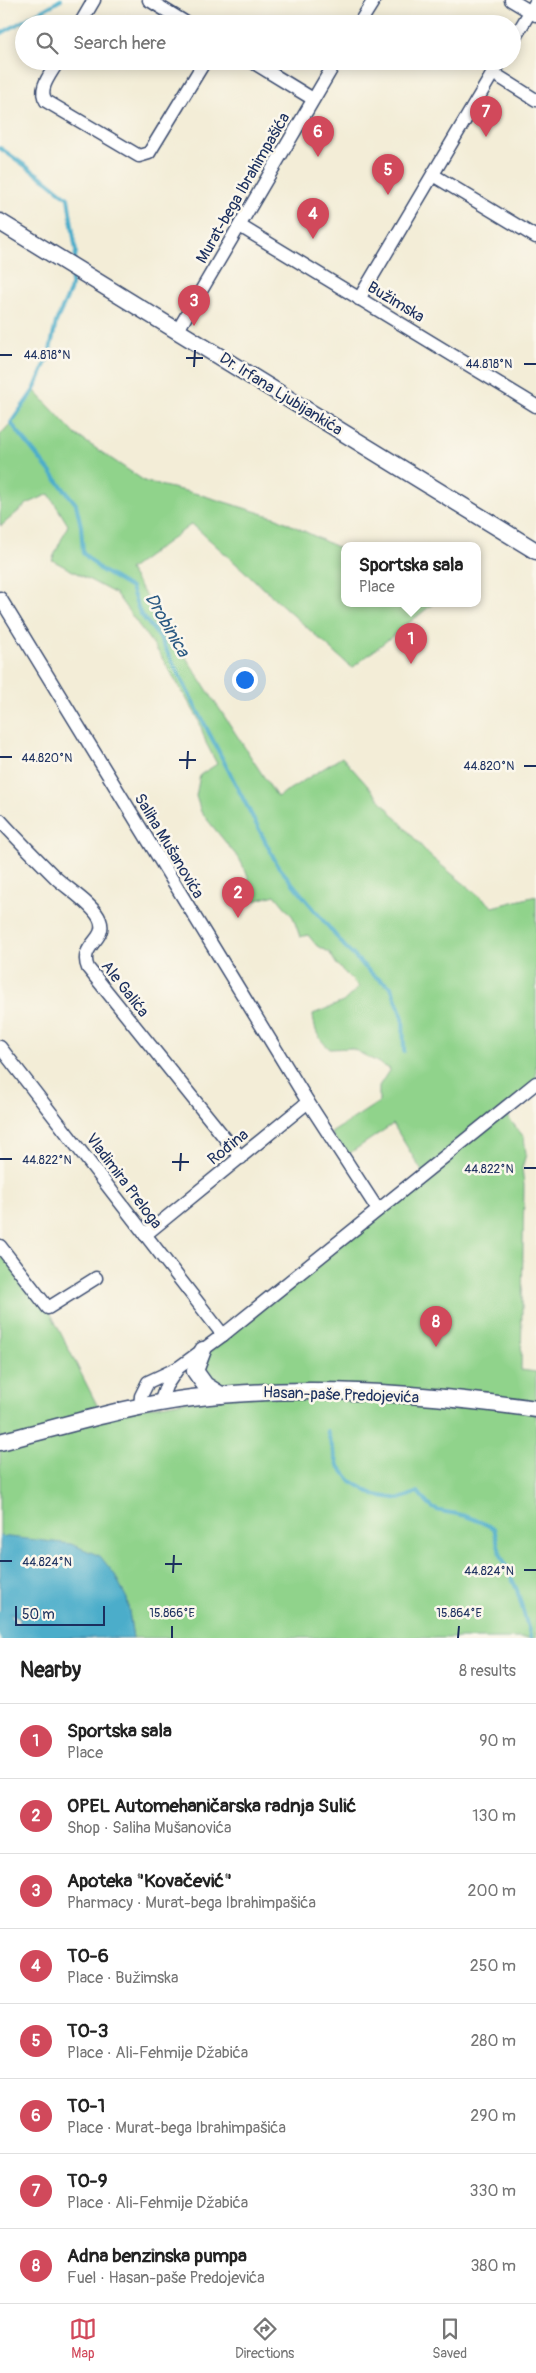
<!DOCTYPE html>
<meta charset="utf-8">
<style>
:root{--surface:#fff;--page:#f6f6f6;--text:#222;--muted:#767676;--line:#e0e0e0;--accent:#d1495b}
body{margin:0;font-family:Pangolin,sans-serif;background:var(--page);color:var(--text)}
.scale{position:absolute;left:15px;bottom:12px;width:90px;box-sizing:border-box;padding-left:5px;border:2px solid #1b2f5e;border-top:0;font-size:14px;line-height:18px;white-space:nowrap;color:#1b2f5e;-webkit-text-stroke:4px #fbf7ec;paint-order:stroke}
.you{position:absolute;left:244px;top:679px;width:18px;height:18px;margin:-12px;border:4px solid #fff;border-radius:50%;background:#1a73e8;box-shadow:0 0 0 8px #1a73e833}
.badge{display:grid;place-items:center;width:32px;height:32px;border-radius:50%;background:var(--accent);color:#fff;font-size:16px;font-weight:700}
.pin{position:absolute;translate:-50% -41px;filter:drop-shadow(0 1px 2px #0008)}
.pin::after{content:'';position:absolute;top:26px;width:18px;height:15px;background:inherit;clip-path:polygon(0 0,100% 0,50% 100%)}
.popup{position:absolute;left:341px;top:542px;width:140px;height:65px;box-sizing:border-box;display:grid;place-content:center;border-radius:10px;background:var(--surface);filter:drop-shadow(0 1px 4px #0005);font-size:16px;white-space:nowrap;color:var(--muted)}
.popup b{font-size:19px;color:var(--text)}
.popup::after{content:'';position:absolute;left:50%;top:100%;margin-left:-10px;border:10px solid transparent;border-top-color:var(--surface)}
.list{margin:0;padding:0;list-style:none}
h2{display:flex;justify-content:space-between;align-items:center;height:65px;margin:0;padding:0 20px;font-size:21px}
h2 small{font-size:16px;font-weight:400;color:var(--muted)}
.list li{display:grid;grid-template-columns:32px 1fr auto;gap:15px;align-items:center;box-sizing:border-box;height:75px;padding:0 20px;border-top:1px solid var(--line)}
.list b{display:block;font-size:19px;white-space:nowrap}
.list p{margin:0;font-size:16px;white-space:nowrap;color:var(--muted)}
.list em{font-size:16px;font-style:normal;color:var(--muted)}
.icon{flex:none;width:28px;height:28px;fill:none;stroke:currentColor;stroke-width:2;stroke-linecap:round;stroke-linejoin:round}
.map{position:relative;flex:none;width:536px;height:1638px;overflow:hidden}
.search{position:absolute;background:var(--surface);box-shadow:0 2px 12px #0003;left:15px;right:15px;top:15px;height:55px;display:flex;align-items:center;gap:12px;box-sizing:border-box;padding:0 18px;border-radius:28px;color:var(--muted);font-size:19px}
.sheet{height:665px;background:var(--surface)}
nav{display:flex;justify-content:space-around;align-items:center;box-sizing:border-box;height:70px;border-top:1px solid var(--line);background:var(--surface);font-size:14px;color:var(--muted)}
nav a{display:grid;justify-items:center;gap:2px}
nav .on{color:var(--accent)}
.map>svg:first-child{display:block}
.grass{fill:#90d38b;stroke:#568174}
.water{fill:#4badca;stroke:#336e94}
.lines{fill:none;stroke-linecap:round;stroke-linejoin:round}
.stream{stroke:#4badca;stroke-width:4}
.river{stroke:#4badca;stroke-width:21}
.minor-casing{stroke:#3b4c70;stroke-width:15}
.major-casing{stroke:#3b4c70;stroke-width:19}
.minor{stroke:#fff;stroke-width:12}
.major{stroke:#fff;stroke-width:16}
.ticks{fill:none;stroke:#1b2f5e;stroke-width:2}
.labels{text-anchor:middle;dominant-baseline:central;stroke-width:5;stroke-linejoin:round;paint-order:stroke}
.street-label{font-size:16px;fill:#1b2f5e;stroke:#fbf7ec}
.water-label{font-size:18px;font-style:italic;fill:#2c5b84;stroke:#fbf7ec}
.ticks-label{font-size:12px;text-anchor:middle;fill:#1b2f5e;stroke:#fbf7ec;stroke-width:5;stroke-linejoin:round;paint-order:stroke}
</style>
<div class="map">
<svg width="536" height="1638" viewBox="0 0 536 1638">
<rect width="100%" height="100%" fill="#fbf7ec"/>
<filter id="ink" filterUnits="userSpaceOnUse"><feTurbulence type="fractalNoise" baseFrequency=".02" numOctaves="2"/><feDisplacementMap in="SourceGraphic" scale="10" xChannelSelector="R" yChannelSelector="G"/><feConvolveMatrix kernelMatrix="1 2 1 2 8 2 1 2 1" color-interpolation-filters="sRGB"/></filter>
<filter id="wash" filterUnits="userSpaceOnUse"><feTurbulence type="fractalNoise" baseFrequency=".0096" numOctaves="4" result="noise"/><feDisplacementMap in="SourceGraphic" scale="20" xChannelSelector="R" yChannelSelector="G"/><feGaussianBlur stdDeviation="1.12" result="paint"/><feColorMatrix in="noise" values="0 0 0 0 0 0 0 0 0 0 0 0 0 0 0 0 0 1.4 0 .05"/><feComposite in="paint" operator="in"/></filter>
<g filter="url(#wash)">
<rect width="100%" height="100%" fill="#f3edd7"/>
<path class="grass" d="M 34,390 L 76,435 L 146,482 L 198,494 L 277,518 L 345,551 L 345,603 L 434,603 L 352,668 L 192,524 L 129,570 L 277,797 L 342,757 L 431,857 L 493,907 L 536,896 L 536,1083 L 502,1110 L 524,1137 L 526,1154 L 522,1168 L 524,1185 L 521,1370 L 536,1372 L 536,1638 L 133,1638 L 127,1599 L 12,1539 L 0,1536 L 0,1246 L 48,1308 L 102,1415 L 221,1395 L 203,1374 L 208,1371 L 203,1350 L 423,1173 L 393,1124 L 347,1155 L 331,1133 L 379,1102 L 379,1086 L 390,1069 L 351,1048 L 330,1049 C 318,1039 314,1030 313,1014 L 343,1002 L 359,987 L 337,965 L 329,952 L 317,946 L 308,935 L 300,937 L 293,917 L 275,895 L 254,901 L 248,876 L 240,860 L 201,812 L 196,796 L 200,775 L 217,764 L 206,743 L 198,718 L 159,653 L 116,594 L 52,560 L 68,525 L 49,494 L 27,504 L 1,526 L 0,524 L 0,435 L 11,423 Z"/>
<path class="water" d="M 0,1536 L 71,1544 L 100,1556 L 115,1575 L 127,1599 L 133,1638 L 0,1638 L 0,1624 L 17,1624 L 20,1619 L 10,1614 L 0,1613 Z"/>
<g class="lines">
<g class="stream">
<path d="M 0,34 L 61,0"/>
<path d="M 0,148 L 47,181 L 68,198 L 76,252 L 74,263"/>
<path d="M 73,273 L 70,291 L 56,322 L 49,355 L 34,390 L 11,423 L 76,504 L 81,526 L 83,553 L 101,570 L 131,588 L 140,613 L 160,638 L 278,866 L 346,948 L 373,975 L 391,987 L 403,1018 L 404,1051"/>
<path d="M 327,1431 L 338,1465 L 351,1481 L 374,1495 L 400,1499 L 418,1492 C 436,1515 435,1509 461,1515 C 472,1517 484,1524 494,1528 L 500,1553 L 517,1590 L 531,1638"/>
</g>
<path class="river" d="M 0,1622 L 3,1622 L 12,1638"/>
</g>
</g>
<g filter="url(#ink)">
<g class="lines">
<defs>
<g id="minor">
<path d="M 149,0 L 188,24"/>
<path d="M 511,0 L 536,15"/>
<path d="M 80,24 L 94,0"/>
<path d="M 359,24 L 374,0"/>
<path d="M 512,42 L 536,2"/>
<path d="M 58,61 C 52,73 37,88 46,101 L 139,156 L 149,153 L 205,61"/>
<path d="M 251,61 L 313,99"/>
<path d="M 493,73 L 536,100"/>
<path d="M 433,175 L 536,237"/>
<path d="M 240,226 L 536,406"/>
<path d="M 359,299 L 500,61"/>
<path d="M 178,330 L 336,61"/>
<path d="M 0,598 L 308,1102 L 378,1210"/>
<path d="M 0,820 C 18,840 37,859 56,878 C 68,889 95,906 100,920 C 108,940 78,945 88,968 L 241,1158"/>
<path d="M 0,1047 L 223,1335"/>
<path d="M 145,1235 L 308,1102"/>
<path d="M 0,1246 L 48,1308 L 96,1278"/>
<path d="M 160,1403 L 166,1386 L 178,1368"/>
<path d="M 140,1407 L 141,1396 L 148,1382 L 178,1368 L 223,1335 L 536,1083"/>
</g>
<g id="major">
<path d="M 0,222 L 536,551"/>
<path d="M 203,1350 L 195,1371 L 205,1385 L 221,1395"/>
<path d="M 0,1442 C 64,1426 127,1406 192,1398 C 305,1384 423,1393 536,1409"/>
</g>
</defs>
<use href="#minor" class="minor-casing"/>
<use href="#major" class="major-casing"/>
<use href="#minor" class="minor"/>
<use href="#major" class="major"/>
</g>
</g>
<path class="ticks" d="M 0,355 L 12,355M 186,358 L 203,358M 524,364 L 536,364M 194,367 L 195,350M 0,757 L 12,757M 179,760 L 196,760M 524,766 L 536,766M 187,769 L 188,751M 0,1159 L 12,1159M 172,1162 L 189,1162M 524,1168 L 536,1168M 180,1171 L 181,1153M 0,1561 L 12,1561M 165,1564 L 182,1564M 524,1570 L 536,1570M 173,1573 L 174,1555M 172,1638 L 172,1626M 458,1638 L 459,1626"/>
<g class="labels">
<g class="street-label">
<text transform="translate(243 188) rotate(-60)">Murat-bega Ibrahimpašića</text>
<text transform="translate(396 302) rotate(31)">Bužimska</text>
<text transform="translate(281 394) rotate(32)">Dr. Irfana Ljubijankića</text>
<text transform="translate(169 846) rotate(59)">Saliha Mušanovića</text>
<text transform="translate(125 989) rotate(52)">Ale Galića</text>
<text transform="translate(228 1147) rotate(-39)">Rođina</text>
<text transform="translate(124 1181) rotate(53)">Vladimira Preloga</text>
<text transform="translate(341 1395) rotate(2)">Hasan-paše Predojevića</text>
</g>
<g class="water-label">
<text transform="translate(167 625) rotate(60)">Drobinica</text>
</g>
</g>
<g class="ticks-label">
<text x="47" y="359">44.818°N</text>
<text x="489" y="368">44.818°N</text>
<text x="47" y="762">44.820°N</text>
<text x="489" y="770">44.820°N</text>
<text x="47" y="1164">44.822°N</text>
<text x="489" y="1173">44.822°N</text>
<text x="47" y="1566">44.824°N</text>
<text x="489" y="1575">44.824°N</text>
<text x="172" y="1617">15.866°E</text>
<text x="459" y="1617">15.864°E</text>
</g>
</svg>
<div class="scale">50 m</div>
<div class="you"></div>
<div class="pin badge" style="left:411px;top:664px">1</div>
<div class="popup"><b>Sportska sala</b>Place</div>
<div class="pin badge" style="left:238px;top:918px">2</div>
<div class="pin badge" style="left:194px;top:326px">3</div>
<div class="pin badge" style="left:313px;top:239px">4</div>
<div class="pin badge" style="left:388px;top:195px">5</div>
<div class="pin badge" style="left:318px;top:157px">6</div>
<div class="pin badge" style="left:486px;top:137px">7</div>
<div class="pin badge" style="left:436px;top:1347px">8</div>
<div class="search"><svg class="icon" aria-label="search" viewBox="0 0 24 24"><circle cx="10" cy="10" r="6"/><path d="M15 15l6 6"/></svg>Search here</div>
</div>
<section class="sheet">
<h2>Nearby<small>8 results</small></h2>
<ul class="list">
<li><span class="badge">1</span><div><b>Sportska sala</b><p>Place</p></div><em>90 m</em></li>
<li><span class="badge">2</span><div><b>OPEL Automehaničarska radnja Sulić</b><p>Shop · Saliha Mušanovića</p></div><em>130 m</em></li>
<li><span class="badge">3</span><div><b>Apoteka &quot;Kovačević&quot;</b><p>Pharmacy · Murat-bega Ibrahimpašića</p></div><em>200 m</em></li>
<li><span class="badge">4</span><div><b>TO-6</b><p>Place · Bužimska</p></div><em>250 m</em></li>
<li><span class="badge">5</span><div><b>TO-3</b><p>Place · Ali-Fehmije Džabića</p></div><em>280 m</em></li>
<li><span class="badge">6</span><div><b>TO-1</b><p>Place · Murat-bega Ibrahimpašića</p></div><em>290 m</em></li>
<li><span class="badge">7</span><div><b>TO-9</b><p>Place · Ali-Fehmije Džabića</p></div><em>330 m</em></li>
<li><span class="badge">8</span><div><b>Adna benzinska pumpa</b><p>Fuel · Hasan-paše Predojevića</p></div><em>380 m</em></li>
</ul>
</section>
<nav>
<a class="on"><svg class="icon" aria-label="map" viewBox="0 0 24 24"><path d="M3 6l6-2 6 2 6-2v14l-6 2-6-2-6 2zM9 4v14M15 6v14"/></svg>Map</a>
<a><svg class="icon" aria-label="directions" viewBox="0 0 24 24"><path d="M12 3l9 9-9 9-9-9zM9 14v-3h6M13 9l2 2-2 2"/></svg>Directions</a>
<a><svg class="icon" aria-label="saved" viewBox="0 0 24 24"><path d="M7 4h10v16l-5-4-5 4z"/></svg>Saved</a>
</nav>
